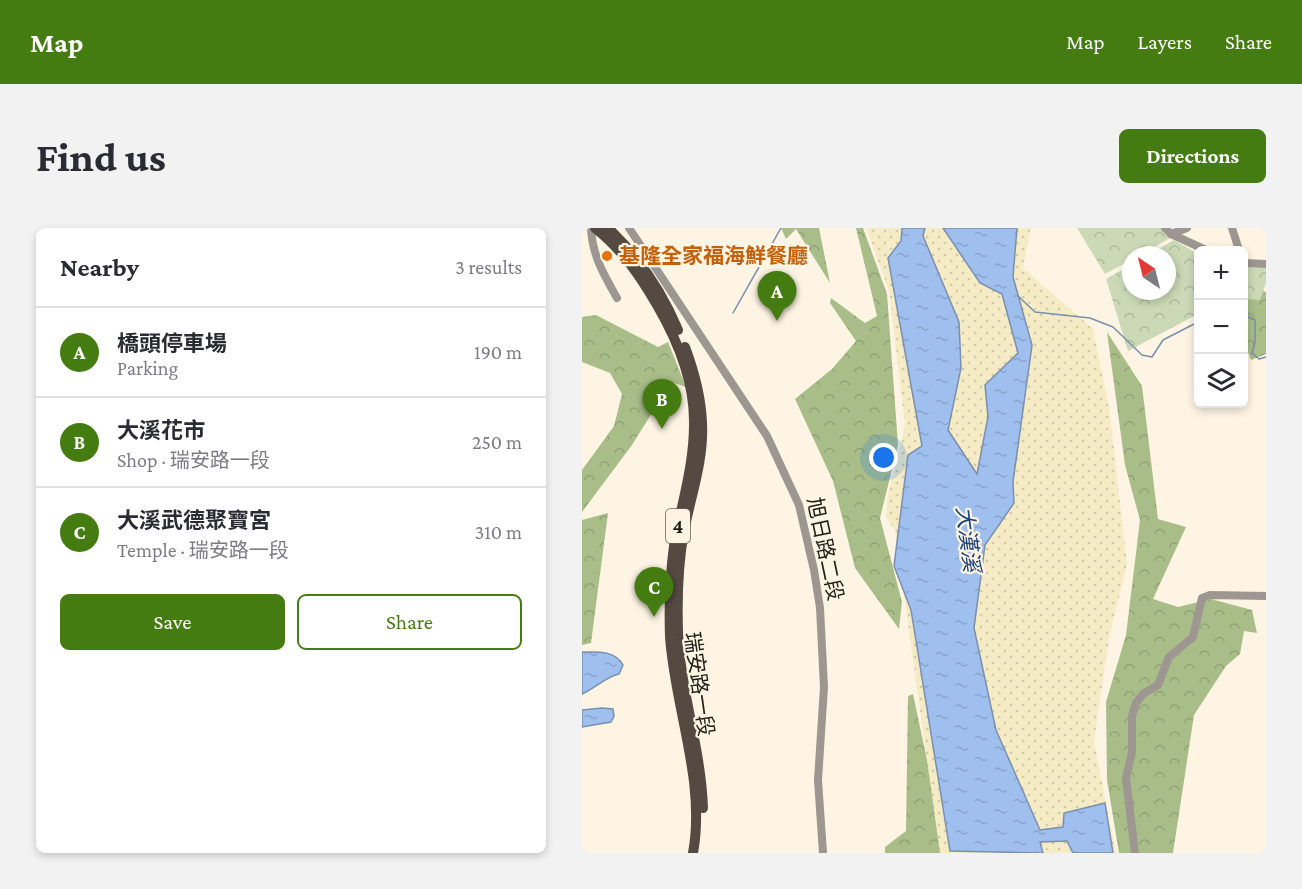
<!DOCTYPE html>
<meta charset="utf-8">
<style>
:root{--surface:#fff;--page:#f2f2f3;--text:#2b2b33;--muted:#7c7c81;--line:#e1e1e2;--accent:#457c11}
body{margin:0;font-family:"Crimson Pro","Noto Sans TC",serif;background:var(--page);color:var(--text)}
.controls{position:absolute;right:18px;top:18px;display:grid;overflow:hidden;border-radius:9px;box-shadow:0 3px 9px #0003}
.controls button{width:54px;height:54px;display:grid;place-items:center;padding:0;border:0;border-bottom:2px solid var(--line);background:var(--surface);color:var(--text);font:30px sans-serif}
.compass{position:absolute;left:540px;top:18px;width:54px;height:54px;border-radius:50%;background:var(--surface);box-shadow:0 3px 9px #0003;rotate:325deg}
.you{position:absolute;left:302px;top:230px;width:21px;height:21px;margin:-15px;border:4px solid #fff;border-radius:50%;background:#1a73e8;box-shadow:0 0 0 9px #1a73e833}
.badge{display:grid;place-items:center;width:39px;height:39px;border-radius:50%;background:var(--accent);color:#fff;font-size:20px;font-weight:700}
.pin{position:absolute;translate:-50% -50px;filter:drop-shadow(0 2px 3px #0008)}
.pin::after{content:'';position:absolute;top:32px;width:21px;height:18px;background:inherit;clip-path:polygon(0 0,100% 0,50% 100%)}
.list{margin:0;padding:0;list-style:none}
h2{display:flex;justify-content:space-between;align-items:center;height:78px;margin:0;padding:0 24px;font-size:26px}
h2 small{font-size:20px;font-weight:400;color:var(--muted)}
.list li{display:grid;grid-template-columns:39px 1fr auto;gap:18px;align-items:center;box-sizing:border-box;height:90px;padding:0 24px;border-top:2px solid var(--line)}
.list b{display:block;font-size:22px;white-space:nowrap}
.list p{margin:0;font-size:20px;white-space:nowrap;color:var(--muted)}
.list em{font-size:20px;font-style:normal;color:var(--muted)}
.actions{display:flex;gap:12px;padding:18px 24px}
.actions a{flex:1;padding:14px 0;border:2px solid var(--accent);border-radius:9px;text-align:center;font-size:21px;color:var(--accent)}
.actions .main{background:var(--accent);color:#fff}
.icon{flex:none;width:33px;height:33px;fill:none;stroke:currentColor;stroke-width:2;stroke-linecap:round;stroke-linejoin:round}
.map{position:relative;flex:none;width:684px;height:625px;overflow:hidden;border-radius:9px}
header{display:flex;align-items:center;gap:36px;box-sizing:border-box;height:84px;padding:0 30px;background:var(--accent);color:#fff}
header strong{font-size:28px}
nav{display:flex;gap:33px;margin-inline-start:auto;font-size:21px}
.intro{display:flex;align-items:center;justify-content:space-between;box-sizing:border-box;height:144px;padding:0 36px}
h1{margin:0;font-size:42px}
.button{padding:15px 27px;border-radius:9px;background:var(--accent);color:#fff;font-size:21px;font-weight:700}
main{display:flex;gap:36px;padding:0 36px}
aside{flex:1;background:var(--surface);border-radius:9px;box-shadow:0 3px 9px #0003}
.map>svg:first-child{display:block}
.forest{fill:url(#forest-crowns)}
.sand{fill:url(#sand-dots)}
.park{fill:url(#park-crowns)}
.water{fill:url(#water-ripples);stroke:#7a8fae;stroke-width:1.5}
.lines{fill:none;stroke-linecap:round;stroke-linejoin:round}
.stream{stroke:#7a8fae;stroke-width:1.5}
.minor{stroke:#9d9691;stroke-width:8}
.major{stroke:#554a41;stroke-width:10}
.food-dot{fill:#e8710a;stroke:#fdf4e3;stroke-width:2}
.labels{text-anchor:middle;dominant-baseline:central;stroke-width:4.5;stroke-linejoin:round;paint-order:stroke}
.shield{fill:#fdf4e3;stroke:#645f55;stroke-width:1.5}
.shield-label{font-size:20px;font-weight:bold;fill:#221f18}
.food-label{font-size:21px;font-weight:bold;fill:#c56008;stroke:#fdf4e3;text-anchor:start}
.street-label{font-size:21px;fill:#221f18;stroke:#fdf4e3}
.water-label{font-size:22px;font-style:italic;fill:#1a437a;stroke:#fdf4e3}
</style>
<header>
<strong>Map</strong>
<nav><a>Map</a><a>Layers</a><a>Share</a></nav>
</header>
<div class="intro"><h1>Find us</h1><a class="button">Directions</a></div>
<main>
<aside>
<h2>Nearby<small>3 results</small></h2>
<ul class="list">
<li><span class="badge">A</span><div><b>橋頭停車場</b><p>Parking</p></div><em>190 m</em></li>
<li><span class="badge">B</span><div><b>大溪花市</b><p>Shop · 瑞安路一段</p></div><em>250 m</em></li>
<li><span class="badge">C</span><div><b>大溪武德聚寶宮</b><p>Temple · 瑞安路一段</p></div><em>310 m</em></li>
</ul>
<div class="actions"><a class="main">Save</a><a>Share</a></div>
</aside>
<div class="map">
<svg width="684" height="625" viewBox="0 0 684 625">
<defs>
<pattern id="forest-crowns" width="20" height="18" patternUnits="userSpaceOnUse" patternTransform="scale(1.5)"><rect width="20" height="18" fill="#a9bd89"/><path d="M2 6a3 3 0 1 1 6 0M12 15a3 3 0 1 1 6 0" fill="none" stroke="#91a276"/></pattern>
<pattern id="sand-dots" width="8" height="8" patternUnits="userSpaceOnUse" patternTransform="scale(1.5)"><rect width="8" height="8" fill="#f5ecc6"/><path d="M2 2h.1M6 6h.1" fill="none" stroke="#d2caa9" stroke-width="1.8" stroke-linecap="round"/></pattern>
<pattern id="park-crowns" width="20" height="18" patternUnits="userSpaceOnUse" patternTransform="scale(1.5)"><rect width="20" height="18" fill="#cbd9b6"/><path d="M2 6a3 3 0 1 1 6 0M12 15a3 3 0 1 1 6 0" fill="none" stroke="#aeba9c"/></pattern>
<pattern id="water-ripples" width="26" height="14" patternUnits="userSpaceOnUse" patternTransform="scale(1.5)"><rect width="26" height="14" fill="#9fbfee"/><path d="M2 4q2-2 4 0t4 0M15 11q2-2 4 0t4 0" fill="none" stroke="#89a4cb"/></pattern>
</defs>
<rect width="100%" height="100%" fill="#fdf4e3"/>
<g class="forest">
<path d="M 199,0 L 237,0 L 248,55 L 214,1 L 204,11 Z"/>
<path d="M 274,0 L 281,0 L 305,66 L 316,217 L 298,290 L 320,374 L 317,401 L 273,340 L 251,253 L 213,171 L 250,141 L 274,113 L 248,75 L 249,70 L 283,95 L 295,88 Z"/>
<path d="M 662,43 L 677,61 L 684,64 L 684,126 L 669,132 L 662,114 Z"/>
<path d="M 14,87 L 76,119 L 86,114 L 104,159 L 89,154 L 50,217 L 0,284 L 0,242 L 32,198 L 40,166 L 28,145 L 0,134 L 0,89 Z"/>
<path d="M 525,104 L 560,158 L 576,291 L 604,299 L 571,371 L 596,379 L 629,371 L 670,382 L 675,405 L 662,403 L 658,426 L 644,438 L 612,487 L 591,625 L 537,625 L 525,552 L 524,474 L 544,407 L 558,292 L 543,237 Z"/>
<path d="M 26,285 L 9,415 L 0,417 L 0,292 Z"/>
<path d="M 331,466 L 348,546 L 359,625 L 303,625 L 303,619 L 324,603 L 326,468 Z"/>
</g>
<path class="sand" d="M 284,0 L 449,0 L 441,40 L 511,101 L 527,179 L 545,336 L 527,410 L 512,513 L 534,625 L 358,625 L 313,303 L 304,289 L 306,267 L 323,197 L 307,63 Z"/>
<g class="park">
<path d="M 495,0 L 581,0 L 588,10 L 558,27 L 549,27 L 549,32 L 523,46 Z"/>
<path d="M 592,12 L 616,26 L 616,86 L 546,123 L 524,51 L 549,37 L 549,63 L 585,63 L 585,27 L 566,27 Z"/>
<path d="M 662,39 L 684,40 L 684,55 L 678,72 L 662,71 Z"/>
</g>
<g class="water">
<path d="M 320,0 L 343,0 L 341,8 L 377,94 L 379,140 L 366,202 L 395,246 L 406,189 L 403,157 L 436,125 L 420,66 L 398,55 L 361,0 L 435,0 L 431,49 L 450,117 L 431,254 L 432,275 L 403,317 L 392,400 L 414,502 L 458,602 L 481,599 L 482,585 L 523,575 L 531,625 L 491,625 L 485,613 L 458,614 L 461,625 L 368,623 L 329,382 L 312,338 L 326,227 L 340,218 L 306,30 L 319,13 Z"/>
<path d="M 0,424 C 15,424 33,422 41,437 L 37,446 C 23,449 14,460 0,466 Z"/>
<path d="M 20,480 L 31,481 L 32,488 L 29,494 L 0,499 L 0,482 Z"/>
</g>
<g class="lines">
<g class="stream">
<path d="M 436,68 L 453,84 L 508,90 L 531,99 L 560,127 L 570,129 L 581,112 L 616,94"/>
<path d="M 151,85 L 199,0"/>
<path d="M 662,87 L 673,92 L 673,114 L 670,125 L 677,131 L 684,129"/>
</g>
<g class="minor">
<path d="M 9,0 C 10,27 22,47 35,70"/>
<path d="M 47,0 L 185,208 L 217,277 L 232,342 L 238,380 L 242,459 L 236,552 L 241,625"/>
<path d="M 583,0 L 589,6 L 624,22"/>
<path d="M 650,0 L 657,22"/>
<path d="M 589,6 L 605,0"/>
<path d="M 662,35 L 684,36"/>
<path d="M 553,625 L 544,550 L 550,524 L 550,488 L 554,475 L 561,466 L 576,457 L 587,429 L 611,409 L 620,370 L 628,367 L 684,368"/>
</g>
<g class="major">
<path d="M 13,0 C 40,21 58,48 75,77 C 96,113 113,155 112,197 C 112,238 99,278 92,318 C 88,348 87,379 88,409 C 93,481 124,553 111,625"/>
<path d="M 26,0 C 56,28 80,64 96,102"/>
<path d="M 103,119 C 112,143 119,169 120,195 C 122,232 109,267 102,303 C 96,335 95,370 96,403 C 98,463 119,520 121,580"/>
</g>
</g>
<circle class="food-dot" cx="25" cy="28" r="6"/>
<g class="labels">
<rect class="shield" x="84" y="281" width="24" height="34" rx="4.5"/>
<g class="shield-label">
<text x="96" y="298">4</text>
</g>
<g class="food-label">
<text x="37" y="28">基隆全家福海鮮餐廳</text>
</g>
<g class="street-label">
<text transform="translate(243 321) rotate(78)">旭日路二段</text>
<text transform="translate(117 456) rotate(82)">瑞安路一段</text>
</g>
<g class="water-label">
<text transform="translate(386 311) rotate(83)">大漢溪</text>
</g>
</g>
</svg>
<div class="controls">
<button>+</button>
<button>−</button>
<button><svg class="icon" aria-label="layers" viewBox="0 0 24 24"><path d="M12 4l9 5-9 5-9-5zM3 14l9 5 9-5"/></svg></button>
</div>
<svg class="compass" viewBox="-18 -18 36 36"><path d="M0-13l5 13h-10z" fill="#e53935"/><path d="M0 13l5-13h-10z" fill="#7c7c81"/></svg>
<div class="you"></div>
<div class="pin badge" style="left:195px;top:93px">A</div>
<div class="pin badge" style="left:80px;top:201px">B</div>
<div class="pin badge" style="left:72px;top:389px">C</div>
</div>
</main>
